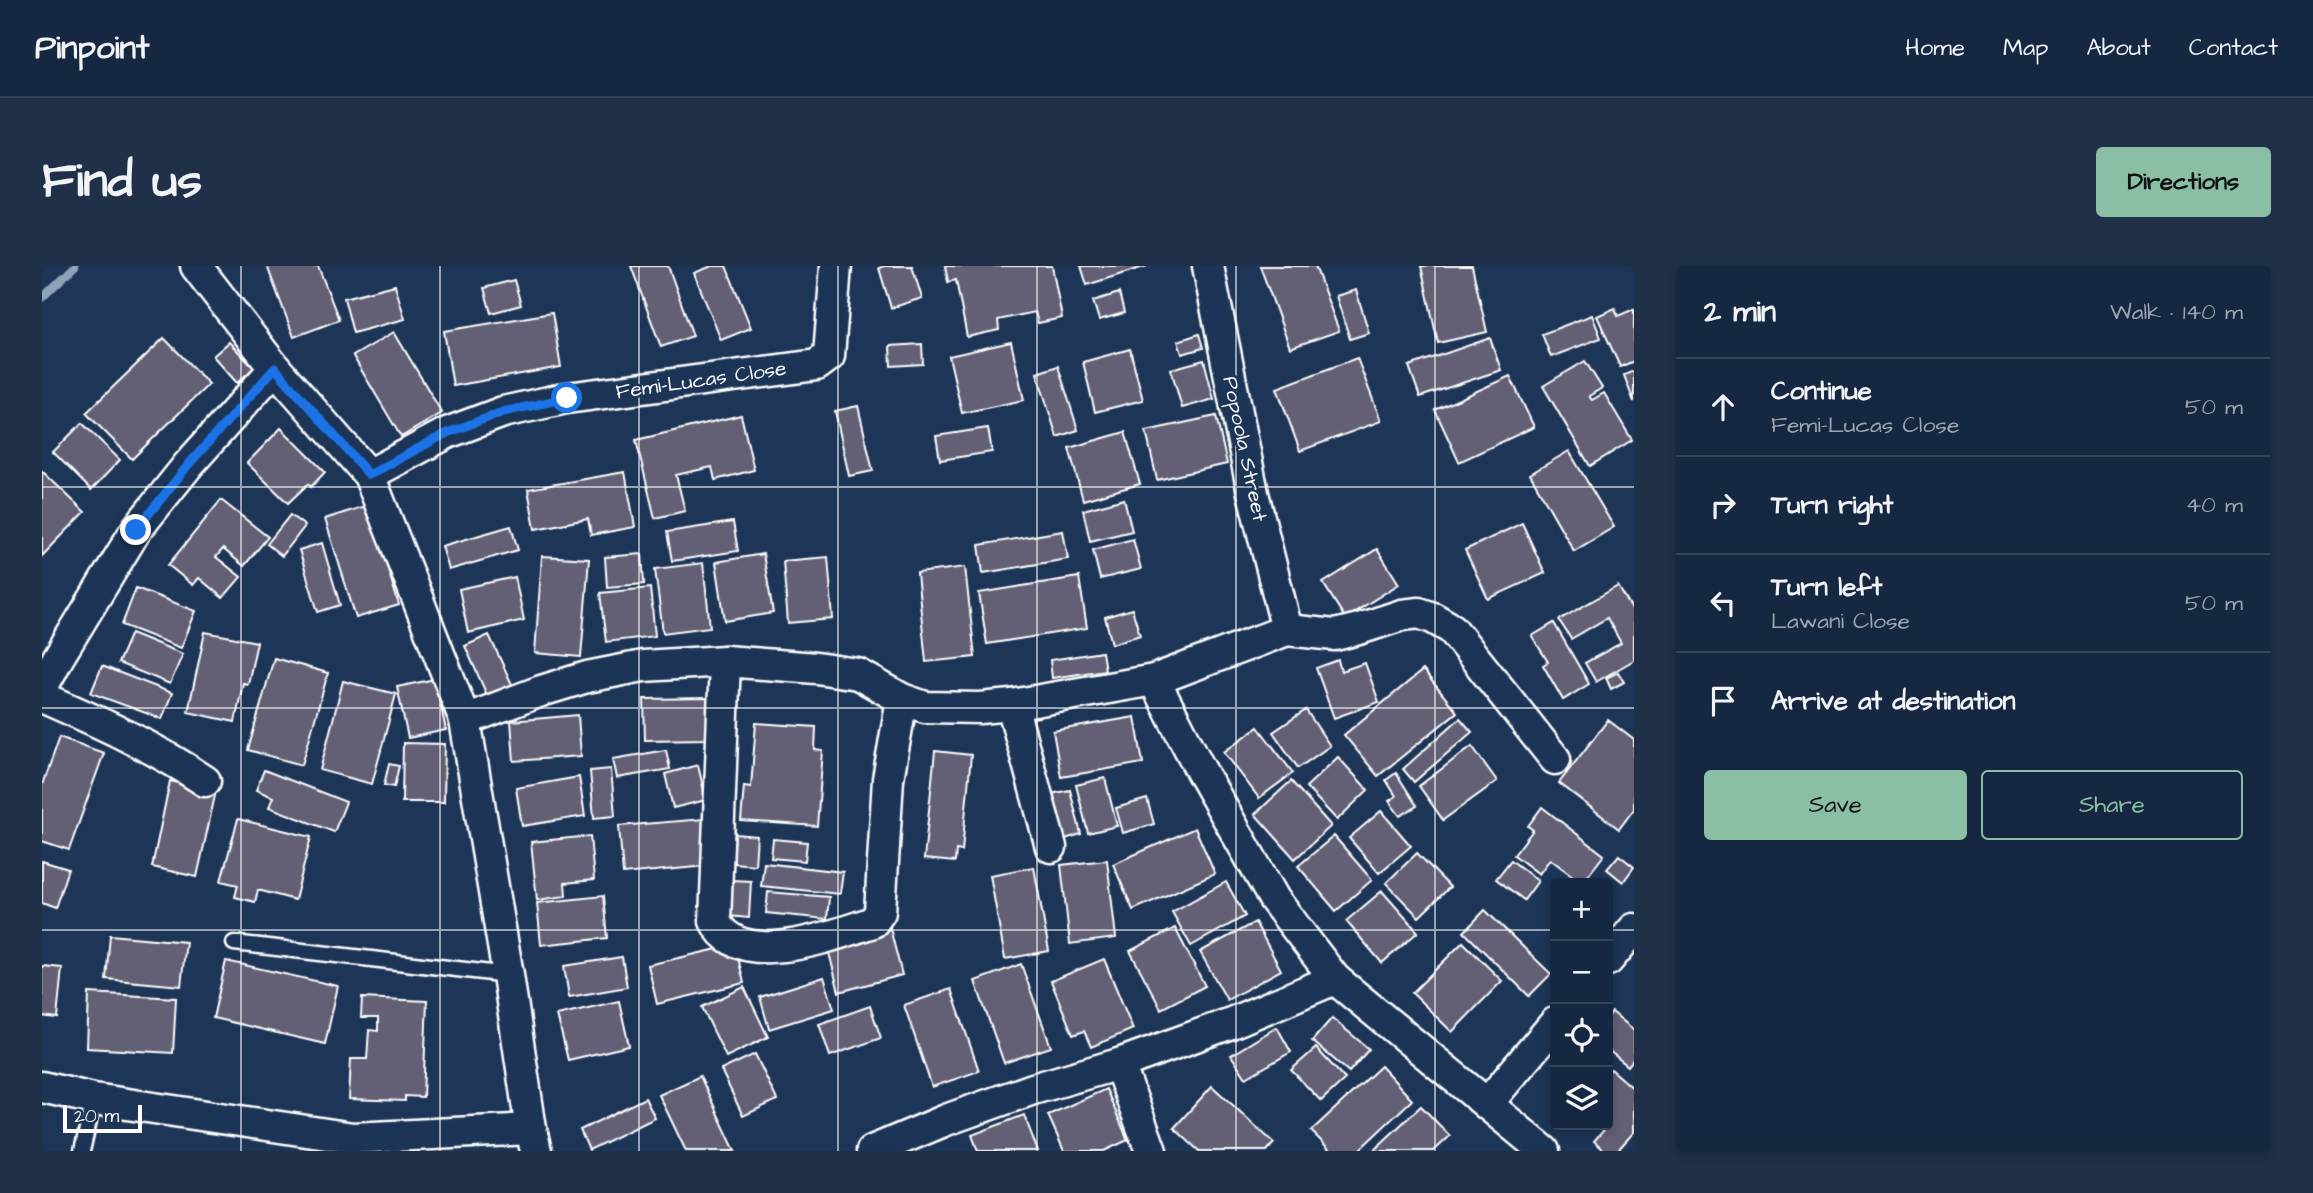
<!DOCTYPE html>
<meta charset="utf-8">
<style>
:root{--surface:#162841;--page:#1f3048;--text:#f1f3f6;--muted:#9ea6b1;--line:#35445a;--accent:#8abfa5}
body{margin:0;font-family:"Architects Daughter",sans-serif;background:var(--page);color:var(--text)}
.controls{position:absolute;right:21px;bottom:21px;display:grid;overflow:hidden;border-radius:7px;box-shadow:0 4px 10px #0003}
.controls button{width:63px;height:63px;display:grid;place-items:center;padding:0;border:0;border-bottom:2px solid var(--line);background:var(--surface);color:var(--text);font:35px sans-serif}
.scale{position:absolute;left:21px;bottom:18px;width:79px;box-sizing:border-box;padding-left:7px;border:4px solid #fff;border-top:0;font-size:19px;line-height:24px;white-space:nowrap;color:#fff;-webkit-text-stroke:5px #1d3557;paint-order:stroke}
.stop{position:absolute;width:21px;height:21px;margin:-16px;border:5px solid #1a73e8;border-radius:50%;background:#fff}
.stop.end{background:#1a73e8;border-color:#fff;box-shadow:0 2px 7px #0008}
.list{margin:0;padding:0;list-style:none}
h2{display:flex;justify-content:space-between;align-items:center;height:91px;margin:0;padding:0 28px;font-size:30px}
h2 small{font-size:23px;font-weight:400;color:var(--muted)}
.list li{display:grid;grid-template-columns:46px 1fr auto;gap:21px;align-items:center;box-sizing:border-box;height:98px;padding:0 28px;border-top:2px solid var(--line)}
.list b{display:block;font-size:26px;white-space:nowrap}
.list p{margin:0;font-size:23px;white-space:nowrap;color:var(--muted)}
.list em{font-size:23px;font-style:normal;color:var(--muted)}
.actions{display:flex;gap:14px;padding:21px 28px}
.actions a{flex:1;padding:16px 0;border:2px solid var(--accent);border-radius:7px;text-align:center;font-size:24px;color:var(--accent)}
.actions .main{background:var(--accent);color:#111}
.icon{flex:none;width:38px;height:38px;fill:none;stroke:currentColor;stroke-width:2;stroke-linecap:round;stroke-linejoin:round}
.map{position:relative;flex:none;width:1592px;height:885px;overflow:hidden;border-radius:7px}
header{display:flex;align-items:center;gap:42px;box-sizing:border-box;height:98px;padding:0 35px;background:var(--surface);border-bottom:2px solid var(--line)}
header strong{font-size:33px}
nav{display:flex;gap:38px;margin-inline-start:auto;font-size:24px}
.intro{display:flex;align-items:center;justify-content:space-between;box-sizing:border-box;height:168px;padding:0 42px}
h1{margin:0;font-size:49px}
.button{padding:18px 32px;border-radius:7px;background:var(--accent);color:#111;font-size:24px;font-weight:700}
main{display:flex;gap:42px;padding:0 42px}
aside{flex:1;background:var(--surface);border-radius:7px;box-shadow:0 4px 10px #0003}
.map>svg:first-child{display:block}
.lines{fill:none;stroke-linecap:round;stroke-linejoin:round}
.stream{stroke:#8fa4b9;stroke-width:8}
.building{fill:#645f74;stroke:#fff;stroke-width:2}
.lane-casing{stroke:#fff;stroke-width:19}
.street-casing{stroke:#fff;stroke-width:35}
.lane{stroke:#1d3557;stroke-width:14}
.street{stroke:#1d3557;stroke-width:30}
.route{stroke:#1a73e8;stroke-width:9}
.grid{fill:none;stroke:#fff;stroke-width:2;stroke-opacity:0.55}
.labels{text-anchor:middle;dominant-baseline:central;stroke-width:5;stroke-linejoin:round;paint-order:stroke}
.street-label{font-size:21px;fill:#fff;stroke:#1d3557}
</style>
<header>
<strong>Pinpoint</strong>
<nav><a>Home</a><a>Map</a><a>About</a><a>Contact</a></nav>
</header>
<div class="intro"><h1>Find us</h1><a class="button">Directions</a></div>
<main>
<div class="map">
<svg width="1592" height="885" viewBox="0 0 1592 885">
<rect width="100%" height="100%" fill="#1d3557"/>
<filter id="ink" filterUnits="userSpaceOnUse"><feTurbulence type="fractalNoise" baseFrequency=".0143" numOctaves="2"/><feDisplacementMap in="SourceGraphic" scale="14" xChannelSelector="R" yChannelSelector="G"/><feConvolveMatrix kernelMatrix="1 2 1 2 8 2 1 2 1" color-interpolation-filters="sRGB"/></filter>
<g filter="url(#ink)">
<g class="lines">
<path class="stream" d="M 0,32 L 33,0"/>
</g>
<g class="building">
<path d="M 225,0 L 276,0 L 297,54 L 252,71 Z"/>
<path d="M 589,0 L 626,0 L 651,70 L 619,81 Z"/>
<path d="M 670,0 L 684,0 L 709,62 L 679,74 L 652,7 Z"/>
<path d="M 842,0 L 870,0 L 880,32 L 849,42 L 837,2 Z"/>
<path d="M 903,0 L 1010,0 L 1020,52 L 996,57 L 993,46 L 956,54 L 957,64 L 925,71 L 914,14 L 906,16 Z"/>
<path d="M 1039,0 L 1105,0 L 1045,19 Z"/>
<path d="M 1218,0 L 1273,0 L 1297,65 L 1248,82 Z"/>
<path d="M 1379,0 L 1430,0 L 1445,66 L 1396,77 Z"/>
<path d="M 472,14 L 479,39 L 449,47 L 442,22 Z"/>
<path d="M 353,19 L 363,53 L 311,67 L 302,32 Z"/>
<path d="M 1314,24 L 1327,67 L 1308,73 L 1294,30 Z"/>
<path d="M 1077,27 L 1082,47 L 1057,54 L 1051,35 Z"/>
<path d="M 1573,42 L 1576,50 L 1592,43 L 1592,95 L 1578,101 L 1555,50 Z"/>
<path d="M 510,47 L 519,101 L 411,120 L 402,65 Z"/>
<path d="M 1550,49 L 1559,72 L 1509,91 L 1500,68 Z"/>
<path d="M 352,66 L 400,147 L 359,171 L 311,90 Z"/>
<path d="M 1157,68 L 1161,82 L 1140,88 L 1136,75 Z"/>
<path d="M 122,72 L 167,118 L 90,193 L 44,147 Z"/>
<path d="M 1448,72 L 1459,104 L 1378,131 L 1367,100 Z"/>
<path d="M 187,76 L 212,102 L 195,117 L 171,90 Z"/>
<path d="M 969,76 L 982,134 L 920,147 L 907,90 Z"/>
<path d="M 880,78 L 881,98 L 849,100 L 848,80 Z"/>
<path d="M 1088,83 L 1101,134 L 1053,146 L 1041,96 Z"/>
<path d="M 1315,92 L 1339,155 L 1258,185 L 1235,122 Z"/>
<path d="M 1162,94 L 1172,133 L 1140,142 L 1129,103 Z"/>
<path d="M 1543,95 L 1560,122 L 1547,130 L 1550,134 L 1562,127 L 1590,174 L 1548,200 L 1501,120 Z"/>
<path d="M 1016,100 L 1036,164 L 1015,171 L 995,107 Z"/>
<path d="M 1592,105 L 1592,136 L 1582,109 Z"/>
<path d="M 1468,110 L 1492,161 L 1417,196 L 1393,144 Z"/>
<path d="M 816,140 L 831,205 L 807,210 L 793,145 Z"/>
<path d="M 699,149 L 712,204 L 673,214 L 670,201 L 634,209 L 643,245 L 613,252 L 594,174 Z"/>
<path d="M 1174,150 L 1185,198 L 1115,214 L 1104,165 Z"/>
<path d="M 40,157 L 78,194 L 49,224 L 11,186 Z"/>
<path d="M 239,162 L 283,206 L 269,221 L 266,218 L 246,237 L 205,197 Z"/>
<path d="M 946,162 L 950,186 L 898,194 L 894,170 Z"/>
<path d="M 1083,166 L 1098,218 L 1041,234 L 1027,182 Z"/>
<path d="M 1527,185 L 1572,261 L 1532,285 L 1488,208 Z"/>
<path d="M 0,205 L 43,246 L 0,290 Z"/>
<path d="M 583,206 L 593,261 L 549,269 L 546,253 L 493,263 L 486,223 Z"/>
<path d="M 1082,233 L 1090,265 L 1048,275 L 1041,244 Z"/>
<path d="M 179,234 L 226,271 L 202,300 L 181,283 L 174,291 L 199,311 L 181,332 L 157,312 L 151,319 L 126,299 Z"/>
<path d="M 326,239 L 357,339 L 314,352 L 283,253 Z"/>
<path d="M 248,249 L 263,260 L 240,290 L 225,278 Z"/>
<path d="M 691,256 L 696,285 L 630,295 L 625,266 Z"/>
<path d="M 1480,257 L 1503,307 L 1446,333 L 1423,284 Z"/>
<path d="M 469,260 L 476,284 L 407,304 L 400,280 Z"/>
<path d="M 1021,265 L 1026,293 L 941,307 L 937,279 Z"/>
<path d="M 1091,273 L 1099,303 L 1058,313 L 1051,284 Z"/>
<path d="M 280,277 L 298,339 L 276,346 L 257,284 Z"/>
<path d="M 1335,283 L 1357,318 L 1303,352 L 1281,317 Z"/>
<path d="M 600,288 L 602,318 L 565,321 L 563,291 Z"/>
<path d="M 721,288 L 731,347 L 683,355 L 674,296 Z"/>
<path d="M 500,290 L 547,293 L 539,391 L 493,387 Z"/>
<path d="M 786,291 L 791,353 L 746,357 L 741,295 Z"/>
<path d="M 661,297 L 668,361 L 621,367 L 613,303 Z"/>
<path d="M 923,301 L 933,391 L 884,396 L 875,307 Z"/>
<path d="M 473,311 L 482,354 L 426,367 L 417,323 Z"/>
<path d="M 1037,311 L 1045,362 L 945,378 L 937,327 Z"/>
<path d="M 1576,320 L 1592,347 L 1592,394 L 1554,416 L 1543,397 L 1579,377 L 1565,352 L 1529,373 L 1517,354 Z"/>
<path d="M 94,322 L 154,345 L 139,382 L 80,359 Z"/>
<path d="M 608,322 L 613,370 L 564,376 L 558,327 Z"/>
<path d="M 1090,343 L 1098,369 L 1070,378 L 1063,351 Z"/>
<path d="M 1512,357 L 1547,418 L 1521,434 L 1501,399 L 1506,396 L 1490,370 Z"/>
<path d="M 163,366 L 215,376 L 206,418 L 201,417 L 193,456 L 146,446 Z"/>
<path d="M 89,367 L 141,388 L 128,418 L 76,397 Z"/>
<path d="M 447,369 L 473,425 L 448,436 L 423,380 Z"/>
<path d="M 1060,386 L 1063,404 L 1010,412 L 1008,394 Z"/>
<path d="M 232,392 L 286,407 L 260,499 L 206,484 Z"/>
<path d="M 1296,394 L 1299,405 L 1323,397 L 1337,436 L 1292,452 L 1274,402 Z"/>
<path d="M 60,400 L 130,427 L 120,453 L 49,427 Z"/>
<path d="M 1381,404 L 1415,446 L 1336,510 L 1302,469 Z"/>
<path d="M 1576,406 L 1582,416 L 1569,423 L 1564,412 Z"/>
<path d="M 393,413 L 404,464 L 366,472 L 355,421 Z"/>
<path d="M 301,415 L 354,428 L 330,518 L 278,504 Z"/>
<path d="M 665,432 L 666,473 L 603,474 L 602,433 Z"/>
<path d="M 1264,444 L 1288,480 L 1256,502 L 1231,466 Z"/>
<path d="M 536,449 L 539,490 L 472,495 L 469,455 Z"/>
<path d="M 1093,451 L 1101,497 L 1019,511 L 1011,465 Z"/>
<path d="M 1418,452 L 1430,466 L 1372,516 L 1361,503 Z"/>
<path d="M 1566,454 L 1592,474 L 1592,543 L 1577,563 L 1517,517 Z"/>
<path d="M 714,457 L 774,461 L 773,484 L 781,485 L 775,560 L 699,555 L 702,520 L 709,521 Z"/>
<path d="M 1216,461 L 1251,507 L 1217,532 L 1182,486 Z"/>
<path d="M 17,471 L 62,487 L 27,584 L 0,575 L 0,519 Z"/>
<path d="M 361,477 L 403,478 L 402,536 L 360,536 Z"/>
<path d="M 1430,480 L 1455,515 L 1401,554 L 1377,520 Z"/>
<path d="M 624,484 L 628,503 L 575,512 L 571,493 Z"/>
<path d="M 893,485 L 929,489 L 920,585 L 914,584 L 913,596 L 882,593 Z"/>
<path d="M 1296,491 L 1326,524 L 1295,554 L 1264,521 Z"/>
<path d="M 347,498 L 357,500 L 352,521 L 342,519 Z"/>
<path d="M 656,499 L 664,534 L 631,542 L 623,508 Z"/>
<path d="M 569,503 L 573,550 L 552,552 L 548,505 Z"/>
<path d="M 222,504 L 304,536 L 292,566 L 227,541 L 231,531 L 214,524 Z"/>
<path d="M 1354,507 L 1375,540 L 1358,550 L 1347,535 L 1354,530 L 1344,514 Z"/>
<path d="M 537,511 L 543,550 L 480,560 L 474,522 Z"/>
<path d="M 1063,512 L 1075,560 L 1046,567 L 1034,519 Z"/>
<path d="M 128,515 L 174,525 L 155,611 L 110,601 Z"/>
<path d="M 1249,515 L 1289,560 L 1253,593 L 1213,548 Z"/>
<path d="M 1028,524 L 1039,568 L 1020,574 L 1009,528 Z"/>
<path d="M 1105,533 L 1112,558 L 1081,567 L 1074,542 Z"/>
<path d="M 1500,541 L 1562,589 L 1540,617 L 1508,593 L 1497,608 L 1472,589 L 1491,564 L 1486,560 Z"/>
<path d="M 1339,545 L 1369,580 L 1337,607 L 1307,572 Z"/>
<path d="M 196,553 L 269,571 L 253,634 L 216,624 L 213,636 L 193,631 L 196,619 L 179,615 Z"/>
<path d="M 662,553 L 665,600 L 581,608 L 577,560 Z"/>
<path d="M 1153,562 L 1173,608 L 1091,644 L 1071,598 Z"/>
<path d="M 693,568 L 715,570 L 713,599 L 691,597 Z"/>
<path d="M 548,570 L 552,614 L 523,617 L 524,630 L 495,634 L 489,576 Z"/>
<path d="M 1292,570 L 1330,614 L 1294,645 L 1256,600 Z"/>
<path d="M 731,573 L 765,576 L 763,595 L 729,592 Z"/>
<path d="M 1375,587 L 1408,621 L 1377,651 L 1344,617 Z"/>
<path d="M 1577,589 L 1592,601 L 1581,616 L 1565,603 Z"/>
<path d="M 1065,594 L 1074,672 L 1028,678 L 1019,599 Z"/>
<path d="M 1469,594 L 1496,615 L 1482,634 L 1454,613 Z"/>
<path d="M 0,595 L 26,603 L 13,642 L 0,637 Z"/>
<path d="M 722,597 L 801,606 L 798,628 L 719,620 Z"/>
<path d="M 992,601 L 1007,685 L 963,693 L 948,609 Z"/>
<path d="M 689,614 L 709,615 L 707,652 L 686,650 Z"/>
<path d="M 1184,616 L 1203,650 L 1149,680 L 1130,646 Z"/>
<path d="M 1340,625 L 1376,666 L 1340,697 L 1304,655 Z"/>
<path d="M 726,626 L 787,631 L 785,653 L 724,647 Z"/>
<path d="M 561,630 L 565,672 L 499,679 L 495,637 Z"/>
<path d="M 1443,644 L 1509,708 L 1487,730 L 1422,666 Z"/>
<path d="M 1213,656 L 1239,704 L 1185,734 L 1158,686 Z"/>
<path d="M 848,662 L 860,709 L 797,726 L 785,679 Z"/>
<path d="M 1133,662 L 1163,720 L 1119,743 L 1088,685 Z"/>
<path d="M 68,669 L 144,676 L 139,720 L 64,713 Z"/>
<path d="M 1421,676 L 1460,715 L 1410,766 L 1370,727 Z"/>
<path d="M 693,679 L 702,717 L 615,738 L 606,699 Z"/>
<path d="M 580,691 L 585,721 L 527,731 L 522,700 Z"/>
<path d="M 1062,693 L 1091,763 L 1049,781 L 1042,765 L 1031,769 L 1009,715 Z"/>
<path d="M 184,695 L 296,720 L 283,778 L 171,752 Z"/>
<path d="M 979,698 L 1009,781 L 962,797 L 933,715 Z"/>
<path d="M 0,700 L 20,702 L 15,752 L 0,750 Z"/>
<path d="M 782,711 L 792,743 L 727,763 L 718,731 Z"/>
<path d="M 702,721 L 726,771 L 684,791 L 660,741 Z"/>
<path d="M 909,723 L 937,805 L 890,821 L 862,739 Z"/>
<path d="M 47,727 L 134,732 L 131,787 L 45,782 Z"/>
<path d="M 320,732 L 385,735 L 381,831 L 363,830 L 363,835 L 307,833 L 309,793 L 325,793 L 327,764 L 336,765 L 336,752 L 319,752 Z"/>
<path d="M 577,735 L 587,780 L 526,794 L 515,749 Z"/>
<path d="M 828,740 L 839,772 L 788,790 L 777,758 Z"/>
<path d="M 1570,746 L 1592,764 L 1592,792 L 1586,800 L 1566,784 L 1566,751 Z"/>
<path d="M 1290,752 L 1327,783 L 1307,806 L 1270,775 Z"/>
<path d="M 1235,761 L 1249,786 L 1204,812 L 1189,789 Z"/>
<path d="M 1274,782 L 1303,813 L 1279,835 L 1249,804 Z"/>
<path d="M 713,788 L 735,834 L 701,850 L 679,804 Z"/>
<path d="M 1339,800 L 1370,834 L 1316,885 L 1289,885 L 1269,865 Z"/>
<path d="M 1569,803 L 1592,823 L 1592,866 L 1575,885 L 1563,885 L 1552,875 L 1562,864 L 1556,859 L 1566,859 L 1566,806 Z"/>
<path d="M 658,810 L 693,885 L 644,885 L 617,829 Z"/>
<path d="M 1170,820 L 1232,877 L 1225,885 L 1157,885 L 1132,862 Z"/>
<path d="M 1064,823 L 1086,874 L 1062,885 L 1022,885 L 1006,849 Z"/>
<path d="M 603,832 L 613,852 L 547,884 L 538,864 Z"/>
<path d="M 1379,840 L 1408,870 L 1392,885 L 1331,885 Z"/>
<path d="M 982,849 L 996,885 L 936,885 L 930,869 Z"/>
</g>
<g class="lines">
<defs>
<g id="lane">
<path d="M 192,677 L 466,709"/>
<path d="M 40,885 L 52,833"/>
</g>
<g id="street">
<path d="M 154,0 L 233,102 L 327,209 L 423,454 L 466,709 L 489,863 L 494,885"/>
<path d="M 1166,0 L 1211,227 L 1245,364"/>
<path d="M 327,209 L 405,167 L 461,146 L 525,132 L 775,99 L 787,90 L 794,0"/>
<path d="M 683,395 L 673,655 C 697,706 793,669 831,656 L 838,646 L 846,513 L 860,433"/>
<path d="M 1112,414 L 1158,503 L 1232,633 L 1293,713 L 1502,885"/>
<path d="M 0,422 L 16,392 L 94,264 L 147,198 L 233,102"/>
<path d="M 0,431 C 57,456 111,480 163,515"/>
<path d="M 970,439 L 1009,581"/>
<path d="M 423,454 L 499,425 L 545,411 L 601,400 L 683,395 L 774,402 L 816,408 L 860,433 L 883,441 L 938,442 L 970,439 L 1112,414 L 1245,364 L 1293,369 L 1317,363 L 1360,349 L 1377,347 L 1391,352 L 1410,363 L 1513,493"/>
<path d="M 1566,694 L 1592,663"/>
<path d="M 1077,798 L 1109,885"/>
<path d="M 0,821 L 52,833 L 311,872 L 489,863"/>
<path d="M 1445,838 L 1513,757"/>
<path d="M 830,885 L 904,854 L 991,823 L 1077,798 L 1189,757 L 1293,713"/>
</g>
</defs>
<use href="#lane" class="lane-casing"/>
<use href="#street" class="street-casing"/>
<use href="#lane" class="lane"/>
<use href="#street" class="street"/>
</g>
</g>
<g class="lines" filter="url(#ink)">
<path class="route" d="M 94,264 L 147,198 L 233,102 L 327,209 L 405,167 L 461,146 L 525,132"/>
</g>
<path class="grid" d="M 199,0 L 199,885M 398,0 L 398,885M 597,0 L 597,885M 796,0 L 796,885M 995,0 L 995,885M 1194,0 L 1194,885M 1393,0 L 1393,885M 0,221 L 1592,221M 0,442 L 1592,442M 0,664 L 1513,664M 1566,664 L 1592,664"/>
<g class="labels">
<g class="street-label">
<text transform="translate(659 114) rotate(-8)">Femi-Lucas Close</text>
<text transform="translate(1203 183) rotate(78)">Popoola Street</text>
</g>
</g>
</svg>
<div class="controls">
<button>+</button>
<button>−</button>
<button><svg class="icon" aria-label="locate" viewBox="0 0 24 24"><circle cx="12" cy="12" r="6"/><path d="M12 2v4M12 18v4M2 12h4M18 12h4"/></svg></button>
<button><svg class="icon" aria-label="layers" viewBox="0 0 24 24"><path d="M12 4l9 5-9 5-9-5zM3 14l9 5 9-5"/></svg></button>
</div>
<div class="scale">20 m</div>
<div class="stop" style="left:525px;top:132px"></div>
<div class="stop end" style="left:94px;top:264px"></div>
</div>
<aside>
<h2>2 min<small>Walk · 140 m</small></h2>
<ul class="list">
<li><svg class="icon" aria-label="ahead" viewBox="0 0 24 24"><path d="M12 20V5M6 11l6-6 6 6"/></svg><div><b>Continue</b><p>Femi-Lucas Close</p></div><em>50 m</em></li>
<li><svg class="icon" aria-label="right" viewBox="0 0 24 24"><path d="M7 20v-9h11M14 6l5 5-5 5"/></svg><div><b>Turn right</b></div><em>40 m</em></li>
<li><svg class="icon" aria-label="left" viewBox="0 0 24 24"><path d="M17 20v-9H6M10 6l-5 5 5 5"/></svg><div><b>Turn left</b><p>Lawani Close</p></div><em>50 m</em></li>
<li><svg class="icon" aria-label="arrive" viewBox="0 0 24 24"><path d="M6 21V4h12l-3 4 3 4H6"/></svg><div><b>Arrive at destination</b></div></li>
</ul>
<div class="actions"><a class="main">Save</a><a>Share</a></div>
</aside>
</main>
